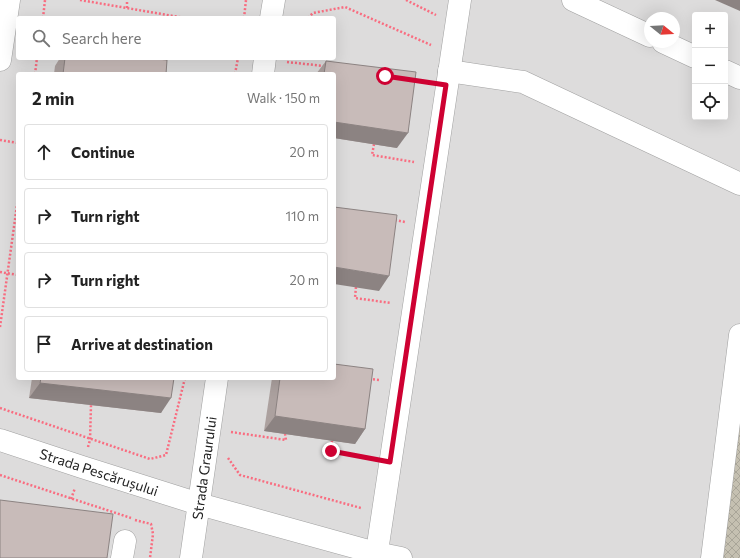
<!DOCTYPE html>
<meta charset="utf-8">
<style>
:root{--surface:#fff;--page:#f6f6f6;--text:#222;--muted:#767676;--line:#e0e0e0}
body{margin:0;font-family:Commissioner,sans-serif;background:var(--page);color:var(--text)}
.controls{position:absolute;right:12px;top:12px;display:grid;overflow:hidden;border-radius:4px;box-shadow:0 4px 16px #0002}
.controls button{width:36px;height:36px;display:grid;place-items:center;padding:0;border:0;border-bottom:1px solid var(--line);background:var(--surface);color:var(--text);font:20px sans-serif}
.compass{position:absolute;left:644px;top:12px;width:36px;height:36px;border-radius:50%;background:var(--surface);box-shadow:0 4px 16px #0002;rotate:108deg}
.stop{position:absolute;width:12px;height:12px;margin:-9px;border:3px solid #ce0132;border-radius:50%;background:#fff}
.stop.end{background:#ce0132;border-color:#fff;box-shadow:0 1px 4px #0008}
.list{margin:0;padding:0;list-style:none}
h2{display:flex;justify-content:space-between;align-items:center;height:52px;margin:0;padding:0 16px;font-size:17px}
h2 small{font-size:13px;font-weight:400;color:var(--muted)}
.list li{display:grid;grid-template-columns:26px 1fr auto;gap:12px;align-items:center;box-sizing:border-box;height:56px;margin:0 8px 8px;padding:0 8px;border:1px solid var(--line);border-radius:4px}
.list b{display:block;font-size:15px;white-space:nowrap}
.list em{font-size:13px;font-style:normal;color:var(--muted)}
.icon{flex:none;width:22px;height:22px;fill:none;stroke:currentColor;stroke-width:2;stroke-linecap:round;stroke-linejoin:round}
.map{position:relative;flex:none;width:740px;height:558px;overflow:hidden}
.search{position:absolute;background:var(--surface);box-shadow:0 4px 16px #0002;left:16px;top:16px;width:320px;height:44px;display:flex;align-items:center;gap:10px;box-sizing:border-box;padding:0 14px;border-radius:4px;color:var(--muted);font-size:15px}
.panel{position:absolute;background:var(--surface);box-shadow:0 4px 16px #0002;left:16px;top:72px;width:320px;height:308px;border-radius:4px}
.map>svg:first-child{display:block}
.residential{fill:#dddcdc;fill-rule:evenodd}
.construction{fill:url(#construction-cross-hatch)}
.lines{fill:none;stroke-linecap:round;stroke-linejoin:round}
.minor-casing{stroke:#a0a0a0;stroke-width:23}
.path{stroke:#f96d80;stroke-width:2.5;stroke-dasharray:2 2;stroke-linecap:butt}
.minor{stroke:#fff;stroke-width:22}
.wall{fill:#aca19f}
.shaded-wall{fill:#8c8382}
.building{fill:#c8bbb9;stroke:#8c8382}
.route{stroke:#ce0132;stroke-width:5}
.labels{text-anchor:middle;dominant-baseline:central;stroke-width:3;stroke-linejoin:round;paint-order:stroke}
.street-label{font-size:14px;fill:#1f1f1f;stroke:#fff}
</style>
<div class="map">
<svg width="740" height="558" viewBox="0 0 740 558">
<defs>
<pattern id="construction-cross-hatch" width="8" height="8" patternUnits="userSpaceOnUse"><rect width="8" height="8" fill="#c5c0b1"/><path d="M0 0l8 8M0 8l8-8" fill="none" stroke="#a9a598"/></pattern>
</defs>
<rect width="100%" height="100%" fill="#f0eae5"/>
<path class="residential" d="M 0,0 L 740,0 L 740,558 L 0,558 ZM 695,15 L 725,15 L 725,117 L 695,117 ZM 18,18 L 334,18 L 334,58 L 18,58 ZM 650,18 L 674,18 L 674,42 L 650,42 ZM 18,74 L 334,74 L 334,378 L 18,378 Z"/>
<path class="construction" d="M 740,401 L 740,558 L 720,558 Z"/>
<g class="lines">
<defs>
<g id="minor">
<path d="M 573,0 L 650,36"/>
<path d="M 271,18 L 274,0"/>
<path d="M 663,42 L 695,57"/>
<path d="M 0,60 L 9,0"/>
<path d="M 449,71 L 523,82 L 740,184"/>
<path d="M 725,71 L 740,78"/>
<path d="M 263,74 L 265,58"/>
<path d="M 0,440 L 82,467 L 199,504 L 376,553 L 401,558"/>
<path d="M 122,558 L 125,541"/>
<path d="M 191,558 L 217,378"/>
<path d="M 376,558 L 460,0"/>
<path d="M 712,558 L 740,335"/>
</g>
</defs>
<use href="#minor" class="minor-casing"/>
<g class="path">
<path d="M 80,0 L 185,18"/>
<path d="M 406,0 L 436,15"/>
<path d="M 127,8 L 127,0"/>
<path d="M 43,18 L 45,0"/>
<path d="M 244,18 L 246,0"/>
<path d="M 308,18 L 313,13 L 345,7 L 431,45"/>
<path d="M 287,62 L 324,66"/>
<path d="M 35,74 L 37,58"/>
<path d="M 235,74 L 238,58"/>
<path d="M 411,80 L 426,82"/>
<path d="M 0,140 L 18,143"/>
<path d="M 374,144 L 372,155 L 414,162"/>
<path d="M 395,220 L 405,222"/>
<path d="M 0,272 L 18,275"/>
<path d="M 356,287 L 355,298 L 391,303"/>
<path d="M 0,327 L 18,198"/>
<path d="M 369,379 L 380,380"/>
<path d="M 0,408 L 150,459 L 166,455 L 185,378"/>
<path d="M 231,432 L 286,440 L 285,434"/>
<path d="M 332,441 L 331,451 L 368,458"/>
<path d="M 88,447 L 90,440 L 91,405"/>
<path d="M 228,458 L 240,475 L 361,508"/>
<path d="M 0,475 L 131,518"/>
<path d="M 71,499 L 75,488"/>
<path d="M 135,520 L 151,524 L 153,534 L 150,558"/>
</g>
<use href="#minor" class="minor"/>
</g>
<g class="wall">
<path d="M 60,58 L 147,58 L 166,74 L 54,74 L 55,66 Z"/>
<path d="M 326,61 L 397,148 L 334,138 L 334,74 L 316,74 Z"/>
<path d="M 32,378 L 174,378 L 161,413 L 29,398 Z"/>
<path d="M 272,378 L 334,378 L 365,429 L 355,444 L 264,431 Z"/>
</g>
<g class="shaded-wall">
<path d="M 715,0 L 740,0 L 740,11 Z"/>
<path d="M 334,122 L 408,133 L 397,148 L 334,138 Z"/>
<path d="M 334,267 L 389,276 L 379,291 L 334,284 Z"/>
<path d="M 40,383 L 171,398 L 161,413 L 29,398 Z"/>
<path d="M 275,416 L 365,429 L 355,444 L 264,431 Z"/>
</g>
<g class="building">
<path d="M 65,58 L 147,58 L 167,60 L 166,74 L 63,74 Z"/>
<path d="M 326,61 L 416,72 L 408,133 L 334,122 L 334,74 L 324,74 Z"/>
<path d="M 334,207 L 397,215 L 389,276 L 334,267 Z"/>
<path d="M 334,364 L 373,369 L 365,429 L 275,416 L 280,378 L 334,378 Z"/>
<path d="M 41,378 L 174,378 L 171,398 L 40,383 Z"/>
<path d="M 0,500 L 113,514 L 107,558 L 0,558 Z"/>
</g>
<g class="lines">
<path class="route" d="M 331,451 L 390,462 L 446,85 L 385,76"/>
</g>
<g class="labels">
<g class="street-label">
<text transform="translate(204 468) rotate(-82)">Strada Graurului</text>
<text transform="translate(99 472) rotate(18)">Strada Pescărușului</text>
</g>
</g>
</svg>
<div class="controls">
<button>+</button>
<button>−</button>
<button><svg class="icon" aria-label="locate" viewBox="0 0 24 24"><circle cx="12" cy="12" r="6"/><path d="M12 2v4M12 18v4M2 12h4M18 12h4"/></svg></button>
</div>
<svg class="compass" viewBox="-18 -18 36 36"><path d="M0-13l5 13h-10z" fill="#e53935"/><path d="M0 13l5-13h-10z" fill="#767676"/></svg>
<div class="stop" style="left:385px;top:76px"></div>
<div class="stop end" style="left:331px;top:451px"></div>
<div class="search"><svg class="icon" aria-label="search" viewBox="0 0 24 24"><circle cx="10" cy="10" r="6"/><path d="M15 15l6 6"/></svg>Search here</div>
<section class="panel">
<h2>2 min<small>Walk · 150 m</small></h2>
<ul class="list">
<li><svg class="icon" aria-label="ahead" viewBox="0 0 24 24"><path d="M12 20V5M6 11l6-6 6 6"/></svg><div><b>Continue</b></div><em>20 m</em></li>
<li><svg class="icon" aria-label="right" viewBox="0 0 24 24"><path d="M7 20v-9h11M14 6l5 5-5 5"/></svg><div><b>Turn right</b></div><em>110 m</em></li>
<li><svg class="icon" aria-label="right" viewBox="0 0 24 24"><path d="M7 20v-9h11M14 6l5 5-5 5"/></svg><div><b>Turn right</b></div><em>20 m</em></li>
<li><svg class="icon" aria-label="arrive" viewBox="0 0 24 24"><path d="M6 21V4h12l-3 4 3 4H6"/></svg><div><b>Arrive at destination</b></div></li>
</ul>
</section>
</div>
